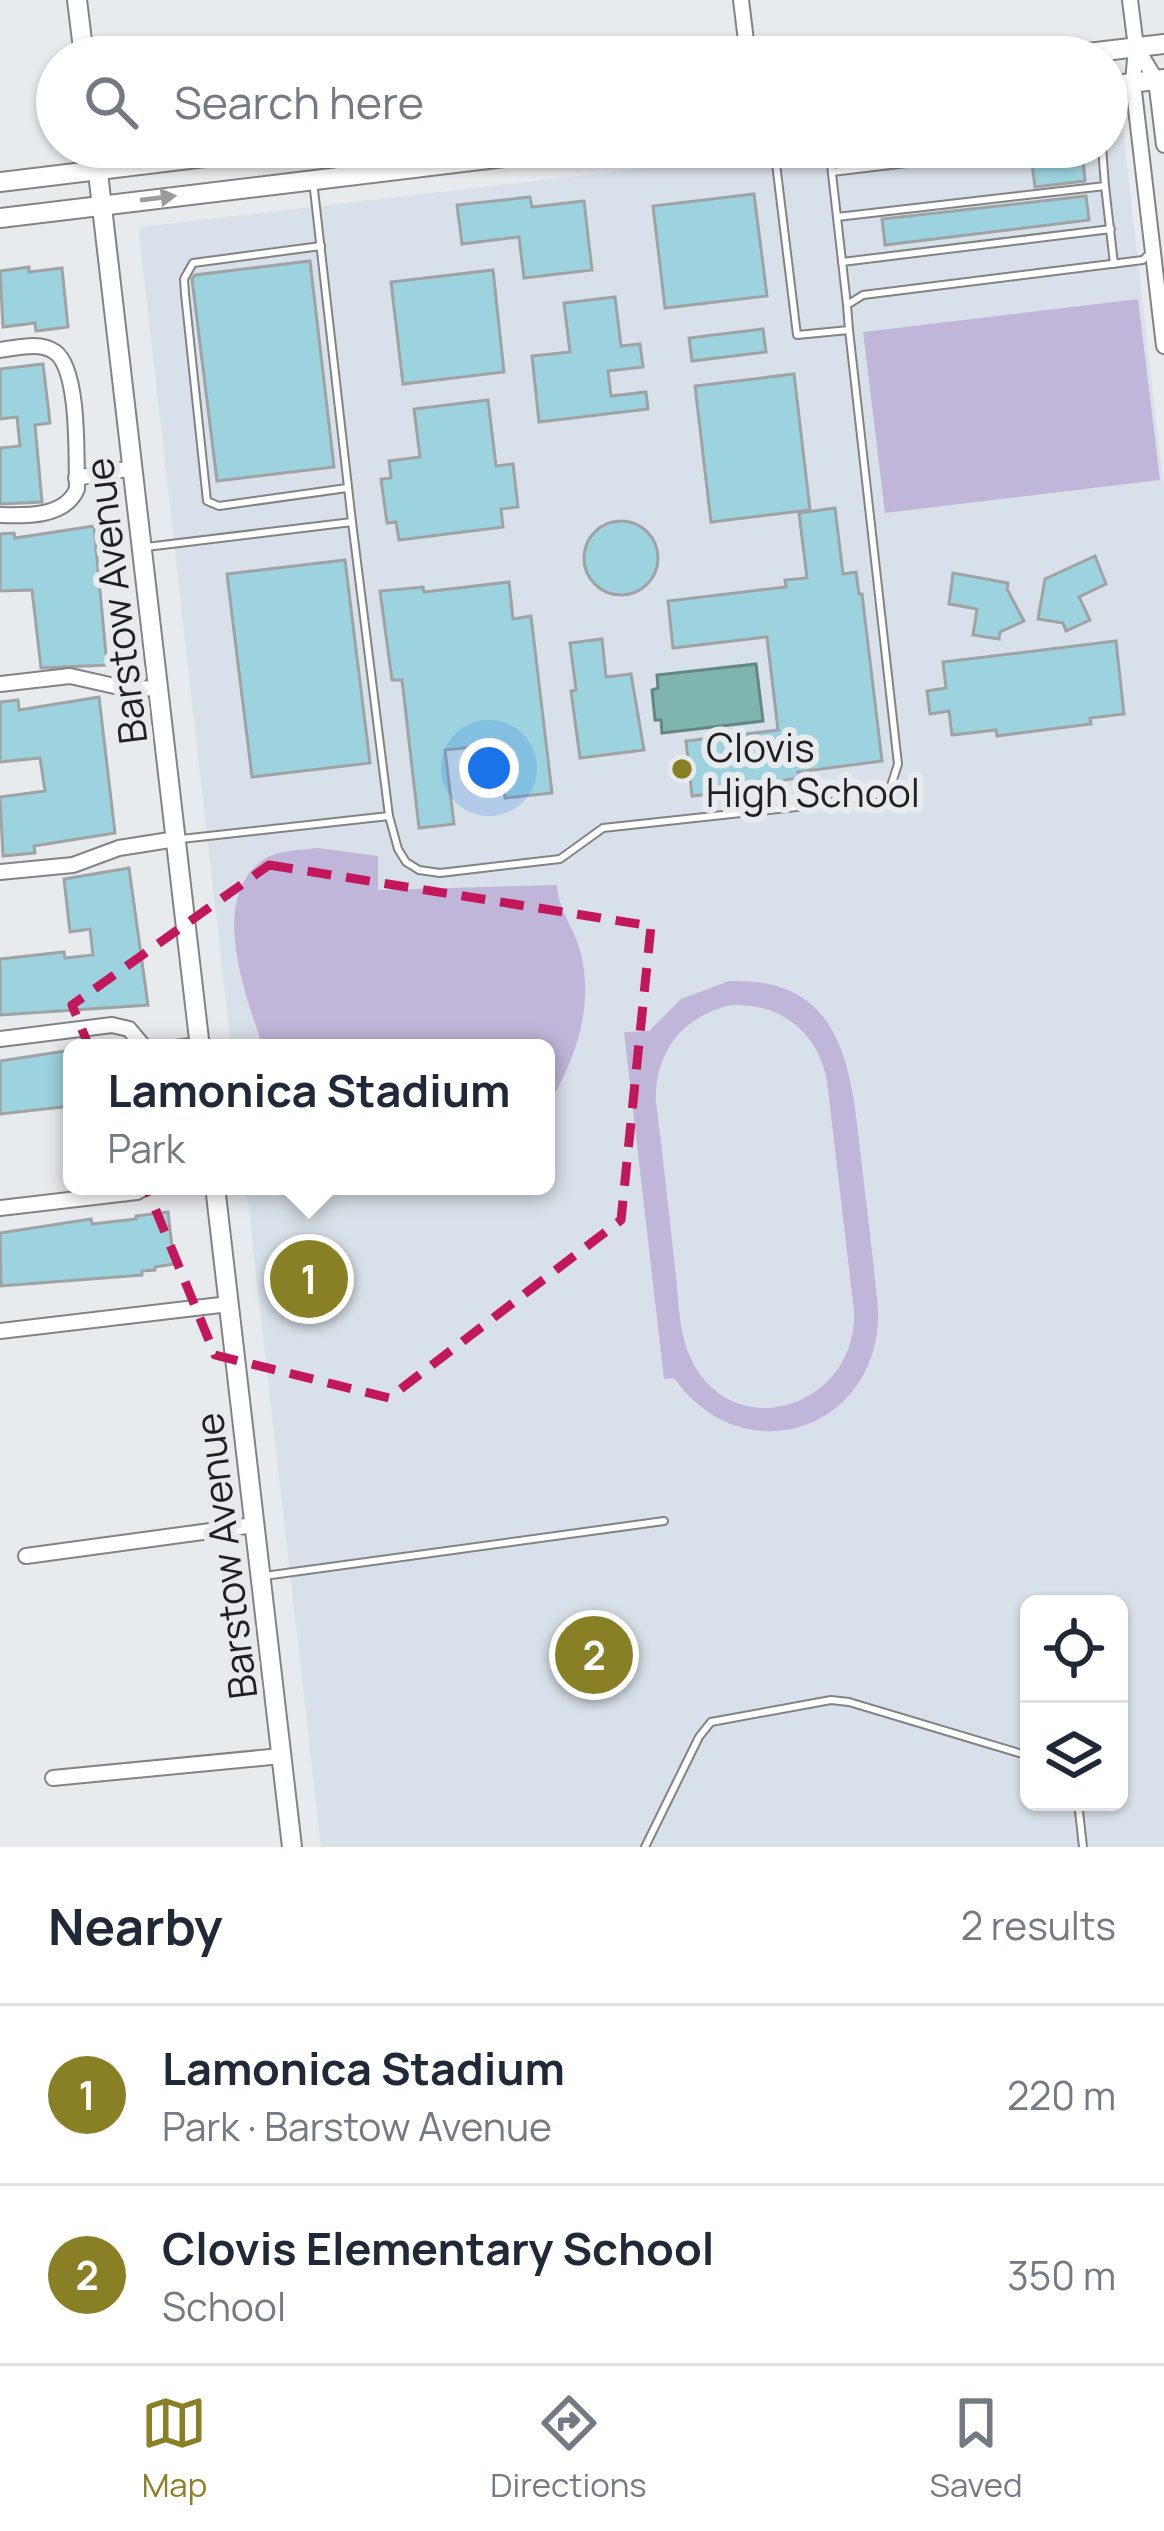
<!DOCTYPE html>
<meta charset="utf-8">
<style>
:root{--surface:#fff;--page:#f6f6f7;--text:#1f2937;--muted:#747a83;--line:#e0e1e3;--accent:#897f25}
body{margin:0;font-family:Manrope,sans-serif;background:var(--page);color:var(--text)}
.controls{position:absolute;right:36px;bottom:36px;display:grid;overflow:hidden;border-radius:18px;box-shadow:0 3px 9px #0004}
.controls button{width:108px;height:108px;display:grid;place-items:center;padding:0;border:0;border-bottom:3px solid var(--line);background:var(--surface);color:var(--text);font:60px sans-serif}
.you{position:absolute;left:489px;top:768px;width:42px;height:42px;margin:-30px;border:9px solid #fff;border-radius:50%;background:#1a73e8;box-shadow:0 0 0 18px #1a73e833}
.badge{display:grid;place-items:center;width:78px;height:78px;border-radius:50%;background:var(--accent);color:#fff;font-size:39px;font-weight:700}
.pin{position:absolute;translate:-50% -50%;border:6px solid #fff;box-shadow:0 3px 12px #0006}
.popup{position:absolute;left:63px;top:1039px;width:492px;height:156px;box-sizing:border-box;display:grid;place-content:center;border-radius:18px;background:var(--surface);filter:drop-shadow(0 3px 9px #0005);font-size:39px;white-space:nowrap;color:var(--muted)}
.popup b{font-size:45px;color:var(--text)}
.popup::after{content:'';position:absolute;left:50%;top:100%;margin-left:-24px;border:24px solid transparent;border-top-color:var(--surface)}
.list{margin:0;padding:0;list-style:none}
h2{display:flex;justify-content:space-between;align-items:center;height:156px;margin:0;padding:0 48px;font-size:51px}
h2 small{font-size:39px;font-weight:400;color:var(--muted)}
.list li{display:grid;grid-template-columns:78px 1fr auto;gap:36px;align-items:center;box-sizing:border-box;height:180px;padding:0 48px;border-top:3px solid var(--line)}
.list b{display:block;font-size:45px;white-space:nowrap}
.list p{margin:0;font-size:39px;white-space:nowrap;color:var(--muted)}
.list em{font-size:39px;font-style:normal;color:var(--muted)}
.icon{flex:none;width:66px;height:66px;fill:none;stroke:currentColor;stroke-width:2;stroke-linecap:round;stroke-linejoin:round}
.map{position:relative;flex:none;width:1164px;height:1847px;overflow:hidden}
.search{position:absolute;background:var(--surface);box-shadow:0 3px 9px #0004;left:36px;right:36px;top:36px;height:132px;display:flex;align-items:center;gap:30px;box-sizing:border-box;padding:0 42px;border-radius:66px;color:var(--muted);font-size:45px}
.sheet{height:516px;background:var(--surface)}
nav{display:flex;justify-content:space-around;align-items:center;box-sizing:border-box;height:168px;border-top:3px solid var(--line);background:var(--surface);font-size:33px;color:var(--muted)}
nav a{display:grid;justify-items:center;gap:6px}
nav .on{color:var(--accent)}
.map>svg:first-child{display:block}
.built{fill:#d8e1e9;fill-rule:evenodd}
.green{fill:#c0b6d9;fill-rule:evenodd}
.water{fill:#80b5af;stroke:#638884;stroke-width:3}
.building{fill:#9dd2df;stroke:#9fa3a4;stroke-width:3}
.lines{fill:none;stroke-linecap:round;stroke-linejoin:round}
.lane-casing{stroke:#818385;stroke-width:10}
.street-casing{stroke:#818385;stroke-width:18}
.secondary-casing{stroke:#818385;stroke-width:22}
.lane{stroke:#fff;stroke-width:6}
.street{stroke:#fff;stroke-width:14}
.secondary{stroke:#fff;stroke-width:18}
.oneway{fill:#9a9b9b}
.marked{fill:none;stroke:#c2185b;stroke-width:9;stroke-dasharray:24 15;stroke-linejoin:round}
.poi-dot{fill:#897f25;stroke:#e8ebed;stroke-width:4.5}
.labels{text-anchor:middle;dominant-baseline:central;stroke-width:12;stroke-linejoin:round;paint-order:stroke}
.street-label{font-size:39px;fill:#1f2021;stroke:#e8ebed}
.poi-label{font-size:39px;fill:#1f2021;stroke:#e8ebed;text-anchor:start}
</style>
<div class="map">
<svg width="1164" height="1847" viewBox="0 0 1164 1847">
<rect width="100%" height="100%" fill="#e8ebed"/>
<path class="built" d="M 1121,112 L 1164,489 L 1164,1847 L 321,1847 L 246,1186 L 546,1186 L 546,1048 L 231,1048 L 139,233 L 141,227 L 823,147 L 1107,147 L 1107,114 ZM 1029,1604 L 1119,1604 L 1119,1802 L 1029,1802 Z"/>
<g class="green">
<path d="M 1138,299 L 1160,480 L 885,513 L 863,332 Z"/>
<path d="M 318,848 L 378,856 L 378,890 L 557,885 C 558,908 572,925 579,947 C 596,1003 576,1061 546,1108 L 546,1048 L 263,1048 C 247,997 207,901 263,860 C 277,850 302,850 318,848 Z"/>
<path d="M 729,981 C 845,977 851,1070 861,1158 C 867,1208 873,1258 878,1308 C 883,1429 744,1477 674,1378 L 664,1379 L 624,1032 L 649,1031 L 681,999 ZM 731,1005 C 781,1003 818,1032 827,1081 L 854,1311 C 858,1406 734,1448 691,1359 C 678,1332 679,1298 675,1268 C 669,1213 663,1157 656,1102 C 654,1052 683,1016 731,1005 Z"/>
</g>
<path class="water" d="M 756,664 L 763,721 L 662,733 L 661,720 L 655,720 L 652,690 L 658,688 L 657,675 Z"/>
<g class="building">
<path d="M 1082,149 L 1085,181 L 1035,187 L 1031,156 Z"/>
<path d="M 754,194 L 767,296 L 665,308 L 653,206 Z"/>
<path d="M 1086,196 L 1089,220 L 885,245 L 882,219 Z"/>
<path d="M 530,197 L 532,207 L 584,201 L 592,270 L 524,278 L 519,237 L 462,244 L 457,205 Z"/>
<path d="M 310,261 L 334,467 L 217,481 L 192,279 L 195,275 Z"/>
<path d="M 29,267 L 29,272 L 62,268 L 68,327 L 36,331 L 35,323 L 3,327 L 0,271 Z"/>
<path d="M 493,270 L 504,372 L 403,384 L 391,282 Z"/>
<path d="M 615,297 L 621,346 L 640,344 L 643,367 L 608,371 L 611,396 L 646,392 L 648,409 L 539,422 L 532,356 L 570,352 L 564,303 Z"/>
<path d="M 763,329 L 766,352 L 692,361 L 689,338 Z"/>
<path d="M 43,364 L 50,423 L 35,425 L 42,502 L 0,504 L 0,448 L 20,446 L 17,417 L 0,419 L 0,369 Z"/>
<path d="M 794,374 L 810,510 L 711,522 L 695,386 Z"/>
<path d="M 488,400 L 496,466 L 513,464 L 518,507 L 501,509 L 503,527 L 399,540 L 396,522 L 387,523 L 381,479 L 391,478 L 389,461 L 420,457 L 414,409 Z"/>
<path d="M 835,508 L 843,574 L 856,572 L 859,594 L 862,594 L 882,761 L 798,772 L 799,778 L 784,780 L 784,785 L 692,796 L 686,741 L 778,730 L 767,637 L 673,648 L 668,601 L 786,587 L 785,580 L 807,578 L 799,513 Z"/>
<circle cx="621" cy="558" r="37"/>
<path d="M 94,526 L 107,665 L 41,668 L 32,590 L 0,591 L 0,534 L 14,533 L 15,538 Z"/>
<path d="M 1095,556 L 1106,584 L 1079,597 L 1090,620 L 1066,631 L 1063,623 L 1038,619 L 1045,579 Z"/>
<path d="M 345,560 L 370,763 L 252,777 L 227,574 Z"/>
<path d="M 953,573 L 1008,583 L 1007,589 L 1024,621 L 1000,632 L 999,639 L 973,635 L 977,609 L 949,604 Z"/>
<path d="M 509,582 L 513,619 L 531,616 L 552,793 L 505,798 L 499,744 L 445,750 L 454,824 L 419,828 L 402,680 L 392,680 L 380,591 L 423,587 L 424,592 Z"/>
<path d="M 602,639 L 606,677 L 631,674 L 644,750 L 580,758 L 571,691 L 576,690 L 570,643 Z"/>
<path d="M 1116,641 L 1124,714 L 1090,718 L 1091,724 L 997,736 L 996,730 L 952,735 L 949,711 L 930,714 L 927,691 L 946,688 L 943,662 Z"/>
<path d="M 99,697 L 115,833 L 34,846 L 35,853 L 3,856 L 0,797 L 45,791 L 40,758 L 0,762 L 0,702 L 18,700 L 19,710 Z"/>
<path d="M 129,868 L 148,1005 L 0,1015 L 0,959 L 64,952 L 65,958 L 93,955 L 90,929 L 70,932 L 64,879 Z"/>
<path d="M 72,1050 L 72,1106 L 0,1114 L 0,1061 Z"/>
<path d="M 168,1212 L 174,1264 L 155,1267 L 155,1270 L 142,1271 L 142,1275 L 1,1286 L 0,1233 L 91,1219 L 92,1224 L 136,1219 L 136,1216 Z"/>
</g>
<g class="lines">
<defs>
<g id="lane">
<path d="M 774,147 L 797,335 L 849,330 L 847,305 L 863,295 L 1143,260 L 1151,252"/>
<path d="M 829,147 L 847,305"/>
<path d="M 832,172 L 1040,147"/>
<path d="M 1105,186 L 1114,264"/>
<path d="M 837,217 L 1105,186 L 1102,147"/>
<path d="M 321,246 L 193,263 L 184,279 L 185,294 L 207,501 L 219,506 L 347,488"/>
<path d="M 842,262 L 1111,229"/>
<path d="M 146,547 L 352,522 L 313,181"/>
<path d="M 389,816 L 398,849 L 406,862 L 419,870 L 440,873 L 560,859 L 603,828 L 815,805 L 889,792 L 898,764 L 849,330"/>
<path d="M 181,839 L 389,816 L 352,522"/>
<path d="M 264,1576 L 664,1521"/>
<path d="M 1078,1802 L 1083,1847"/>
<path d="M 645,1847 L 699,1737 L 711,1722 L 831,1700 L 849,1702 L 1029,1756"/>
</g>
<g id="street">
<path d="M 741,0 L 748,57"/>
<path d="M 1130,0 L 1136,47 L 1133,83 L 1164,346"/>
<path d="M 1136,47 L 1156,80 L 1164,145"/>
<path d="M 0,350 C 17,348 40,341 55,352 C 80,370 76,459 77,489 C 65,517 27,516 0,515"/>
<path d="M 76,478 L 133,468"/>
<path d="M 0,684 L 70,676 L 128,689 L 158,688"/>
<path d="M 0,872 L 73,865 L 119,848 L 176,839"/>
<path d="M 0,1039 L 112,1025 L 129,1029 L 145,1048"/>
<path d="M 175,1048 L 199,1045"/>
<path d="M 0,1208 L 137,1192 L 147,1186"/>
<path d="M 0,1331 L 229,1304"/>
<path d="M 26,1556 L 254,1525"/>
<path d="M 53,1778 L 281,1756"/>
</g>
<g id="secondary">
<path d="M 77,0 L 84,57"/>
<path d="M 1054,57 L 1164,44"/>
<path d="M 1107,86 L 1164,79"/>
<path d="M 95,147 L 200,1048"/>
<path d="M 0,182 L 289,147"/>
<path d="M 0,218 L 588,147"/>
<path d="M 215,1186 L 292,1847"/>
</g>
</defs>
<use href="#lane" class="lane-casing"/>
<use href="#street" class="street-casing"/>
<use href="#secondary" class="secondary-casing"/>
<use href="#lane" class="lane"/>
<use href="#street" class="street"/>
<use href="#secondary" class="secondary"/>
</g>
<defs><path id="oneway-solid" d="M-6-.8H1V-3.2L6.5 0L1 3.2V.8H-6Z" transform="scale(3)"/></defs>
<use class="oneway" href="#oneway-solid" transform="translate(158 198) rotate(-7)"/>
<path class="marked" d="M 269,865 L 651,926 L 621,1220 L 389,1398 L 215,1355 L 72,1005 Z"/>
<circle class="poi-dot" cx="682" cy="769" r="12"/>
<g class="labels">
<g class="street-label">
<text transform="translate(115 601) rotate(-97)">Barstow Avenue</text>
<text transform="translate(225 1556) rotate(-97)">Barstow Avenue</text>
</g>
<g class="poi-label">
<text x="706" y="747">Clovis<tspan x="706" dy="45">High School</tspan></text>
</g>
</g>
</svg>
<div class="controls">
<button><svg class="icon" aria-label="locate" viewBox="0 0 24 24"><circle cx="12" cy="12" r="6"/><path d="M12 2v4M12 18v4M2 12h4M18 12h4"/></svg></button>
<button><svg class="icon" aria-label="layers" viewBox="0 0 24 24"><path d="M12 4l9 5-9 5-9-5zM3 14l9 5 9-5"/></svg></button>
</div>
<div class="you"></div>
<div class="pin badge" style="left:309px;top:1279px">1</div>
<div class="popup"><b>Lamonica Stadium</b>Park</div>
<div class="pin badge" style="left:594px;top:1655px">2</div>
<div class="search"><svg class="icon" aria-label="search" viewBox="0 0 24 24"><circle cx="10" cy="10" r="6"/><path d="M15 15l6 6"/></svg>Search here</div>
</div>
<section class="sheet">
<h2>Nearby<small>2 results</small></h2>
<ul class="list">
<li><span class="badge">1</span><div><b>Lamonica Stadium</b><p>Park · Barstow Avenue</p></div><em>220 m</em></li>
<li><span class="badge">2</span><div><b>Clovis Elementary School</b><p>School</p></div><em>350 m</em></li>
</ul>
</section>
<nav>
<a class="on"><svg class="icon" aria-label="map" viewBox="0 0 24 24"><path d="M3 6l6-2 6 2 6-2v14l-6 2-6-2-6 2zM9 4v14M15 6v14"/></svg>Map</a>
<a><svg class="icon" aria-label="directions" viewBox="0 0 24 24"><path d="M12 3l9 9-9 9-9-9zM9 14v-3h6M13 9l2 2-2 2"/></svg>Directions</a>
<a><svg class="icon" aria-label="saved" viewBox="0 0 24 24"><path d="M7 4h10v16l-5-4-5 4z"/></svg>Saved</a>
</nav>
